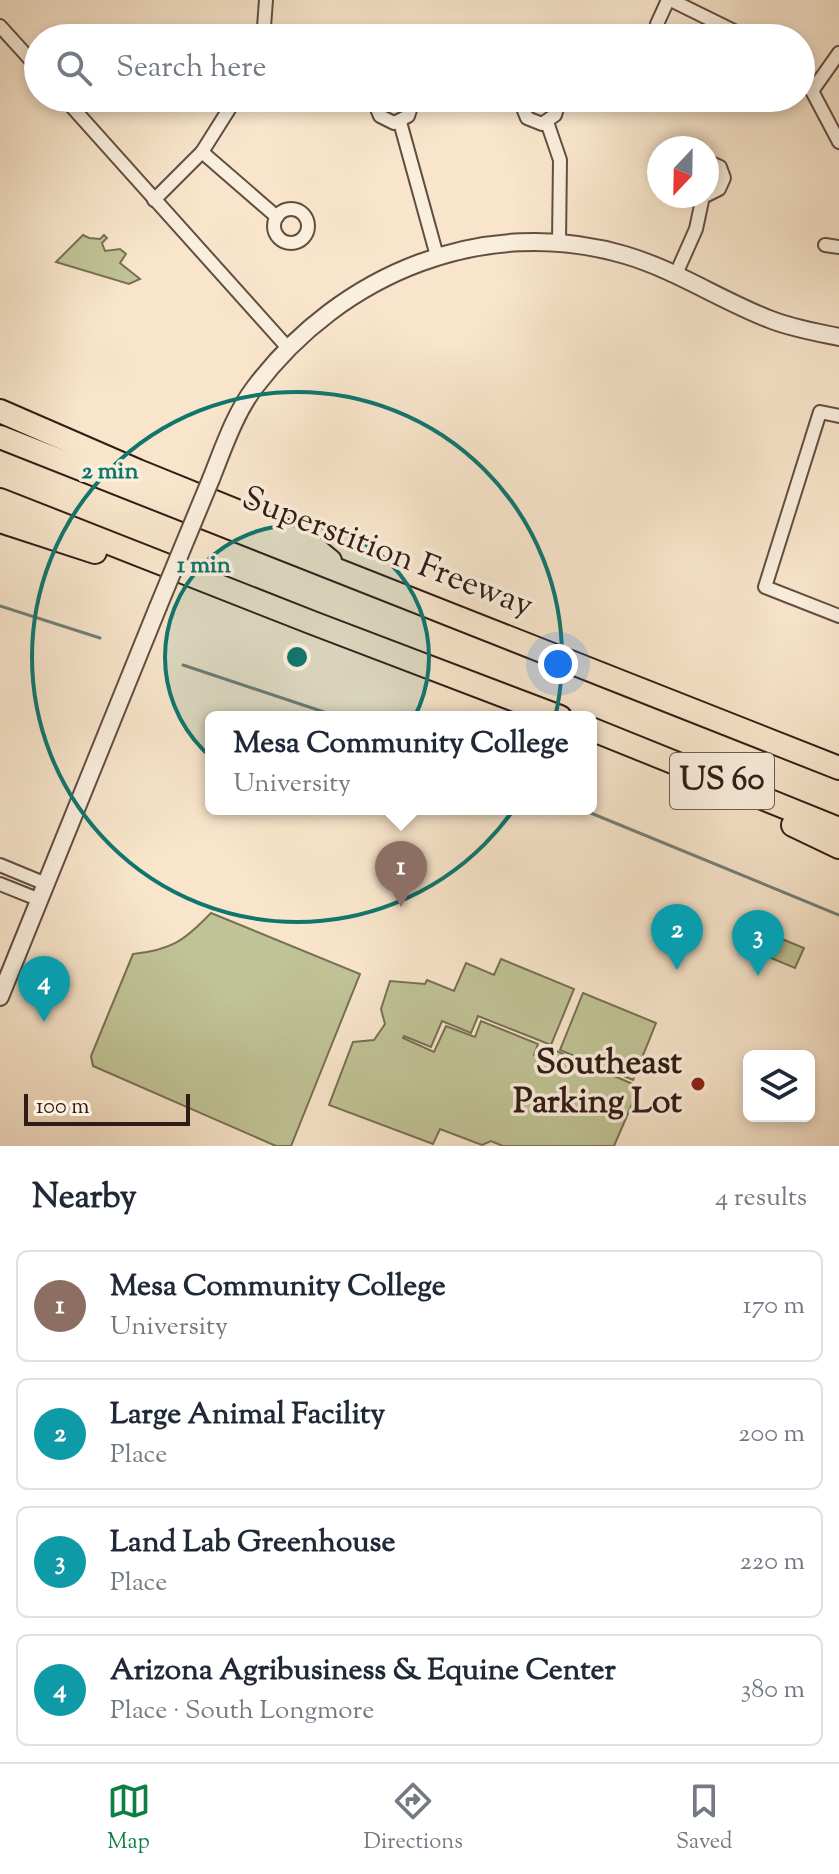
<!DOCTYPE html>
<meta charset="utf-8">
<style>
:root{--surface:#fff;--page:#f6f6f7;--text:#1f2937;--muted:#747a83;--line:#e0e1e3;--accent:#0b8043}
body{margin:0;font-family:"Sorts Mill Goudy",serif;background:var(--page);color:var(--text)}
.controls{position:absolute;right:24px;bottom:24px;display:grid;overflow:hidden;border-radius:12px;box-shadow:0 4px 12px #0003}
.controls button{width:72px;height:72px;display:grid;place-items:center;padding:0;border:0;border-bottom:2px solid var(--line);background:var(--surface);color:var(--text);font:40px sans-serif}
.compass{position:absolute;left:647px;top:136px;width:72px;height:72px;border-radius:50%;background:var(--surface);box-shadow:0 4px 12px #0003;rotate:202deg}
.scale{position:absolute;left:24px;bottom:20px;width:166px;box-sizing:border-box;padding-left:8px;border:4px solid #311c15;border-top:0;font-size:22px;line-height:28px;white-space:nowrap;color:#311c15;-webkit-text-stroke:6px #faeedd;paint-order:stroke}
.you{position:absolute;left:558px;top:664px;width:28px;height:28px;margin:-20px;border:6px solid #fff;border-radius:50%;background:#1a73e8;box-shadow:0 0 0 12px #1a73e833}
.badge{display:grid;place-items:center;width:52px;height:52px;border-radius:50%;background:var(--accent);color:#fff;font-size:26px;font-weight:700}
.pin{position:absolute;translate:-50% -66px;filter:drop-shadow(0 2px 4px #0008)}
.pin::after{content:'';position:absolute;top:42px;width:28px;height:24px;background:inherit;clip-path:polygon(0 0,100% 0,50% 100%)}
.popup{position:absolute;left:205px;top:711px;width:392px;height:104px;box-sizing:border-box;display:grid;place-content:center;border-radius:12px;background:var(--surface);filter:drop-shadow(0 2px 6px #0005);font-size:26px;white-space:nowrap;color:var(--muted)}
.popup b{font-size:30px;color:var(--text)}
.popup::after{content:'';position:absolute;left:50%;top:100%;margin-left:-16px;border:16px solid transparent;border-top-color:var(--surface)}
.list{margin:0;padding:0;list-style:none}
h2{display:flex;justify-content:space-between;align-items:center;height:104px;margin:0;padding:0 32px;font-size:34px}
h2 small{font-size:26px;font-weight:400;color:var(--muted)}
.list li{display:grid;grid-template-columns:52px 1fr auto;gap:24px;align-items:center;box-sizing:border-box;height:112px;margin:0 16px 16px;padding:0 16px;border:2px solid var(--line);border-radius:12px}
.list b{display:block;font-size:30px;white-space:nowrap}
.list p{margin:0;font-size:26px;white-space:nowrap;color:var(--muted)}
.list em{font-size:26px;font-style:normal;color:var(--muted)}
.icon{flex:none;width:44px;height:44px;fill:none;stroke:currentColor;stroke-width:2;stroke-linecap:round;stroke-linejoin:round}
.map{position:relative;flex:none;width:839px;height:1146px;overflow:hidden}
.search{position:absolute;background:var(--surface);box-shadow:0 4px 12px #0003;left:24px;right:24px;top:24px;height:88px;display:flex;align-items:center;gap:20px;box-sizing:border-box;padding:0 28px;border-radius:44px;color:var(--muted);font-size:30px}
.sheet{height:616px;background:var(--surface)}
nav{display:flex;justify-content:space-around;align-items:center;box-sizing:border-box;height:112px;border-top:2px solid var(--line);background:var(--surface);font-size:22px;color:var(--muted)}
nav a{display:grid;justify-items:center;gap:4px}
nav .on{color:var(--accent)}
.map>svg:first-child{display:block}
.green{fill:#c0c395;stroke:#787055;stroke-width:2}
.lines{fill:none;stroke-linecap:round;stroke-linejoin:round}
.stream{stroke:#727e77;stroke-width:3}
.minor-casing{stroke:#634e42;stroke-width:16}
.tertiary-casing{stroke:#634e42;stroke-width:20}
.motorway-casing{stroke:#311c15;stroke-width:26}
.minor{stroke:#faeedd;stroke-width:12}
.tertiary{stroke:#faeedd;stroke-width:16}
.motorway{stroke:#f8e5cb;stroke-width:22}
.tertiary-bridge-casing{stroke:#634e42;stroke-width:20;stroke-linecap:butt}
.tertiary-bridge{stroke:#faeedd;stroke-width:16}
.ring{fill:none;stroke:#0f766e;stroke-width:4}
.poi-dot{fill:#8f2418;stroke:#faeedd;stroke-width:3}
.labels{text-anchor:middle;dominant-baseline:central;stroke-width:7;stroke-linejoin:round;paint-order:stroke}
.shield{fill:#faeedd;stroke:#6d5b51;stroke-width:2}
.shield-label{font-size:32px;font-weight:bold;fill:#311c15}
.street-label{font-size:34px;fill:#311c15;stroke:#faeedd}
.poi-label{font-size:34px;font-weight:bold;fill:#311c15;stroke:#faeedd;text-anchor:end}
.centre{fill:#0f766e;stroke:#faeedd;stroke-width:4}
.ring-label{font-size:24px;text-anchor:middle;font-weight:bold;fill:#0f766e;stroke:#faeedd;stroke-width:7;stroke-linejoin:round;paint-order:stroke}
</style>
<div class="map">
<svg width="839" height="1146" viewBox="0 0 839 1146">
<rect width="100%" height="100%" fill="#f8e5cb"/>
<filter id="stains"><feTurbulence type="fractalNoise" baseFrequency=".0025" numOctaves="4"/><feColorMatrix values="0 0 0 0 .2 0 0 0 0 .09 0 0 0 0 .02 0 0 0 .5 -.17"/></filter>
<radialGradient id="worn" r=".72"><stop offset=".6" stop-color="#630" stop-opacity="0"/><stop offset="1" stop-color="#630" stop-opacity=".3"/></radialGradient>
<g class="green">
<path d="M 83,235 L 89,238 L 100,239 L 104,235 L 107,238 L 102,243 L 105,251 L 120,249 L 126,254 L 120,263 L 140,279 L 129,284 L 56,262 Z"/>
<path d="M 211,913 L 360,974 L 291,1146 L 276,1146 L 93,1066 L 91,1056 L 133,954 C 172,950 185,940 211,913 Z"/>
<path d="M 767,933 L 804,948 L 795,968 L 759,953 Z"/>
<path d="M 501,959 L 574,989 L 551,1045 L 478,1016 L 471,1033 L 442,1021 L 431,1047 L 404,1036 L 403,1038 L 434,1052 L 446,1026 L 475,1037 L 481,1021 L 538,1044 L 534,1055 L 547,1061 L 552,1049 L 635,1085 L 636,1095 L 614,1146 L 503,1146 L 491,1141 L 482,1145 L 440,1129 L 433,1144 L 329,1105 L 353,1042 L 374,1040 L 385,1024 L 381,1009 L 390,981 L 425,984 L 427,980 L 454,991 L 466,963 L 494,975 Z"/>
<path d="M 583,993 L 656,1023 L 633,1080 L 560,1050 Z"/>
</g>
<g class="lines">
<g class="stream">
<path d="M 0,606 L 100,638"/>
<path d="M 183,665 L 339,717"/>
<path d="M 581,809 L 839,915"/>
</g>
<defs>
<g id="minor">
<path d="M 671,0 L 748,38"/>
<path d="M 657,24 L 668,0"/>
<path d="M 0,26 L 38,68"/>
<path d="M 260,38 L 264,27 L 266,0"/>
<path d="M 801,80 L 812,91 L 839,142"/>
<path d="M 812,91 L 839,53"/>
<path d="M 64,98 L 288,348"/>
<path d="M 378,98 L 376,106 L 380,116 L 394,123 L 408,116 L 411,107 L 410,98"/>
<path d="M 525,98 L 523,108 L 527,118 L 542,124 L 555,115 L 558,105 L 555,98"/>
<path d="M 400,122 L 437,256"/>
<path d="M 547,122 L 560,160 L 559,243"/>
<path d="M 202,152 L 277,217"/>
<path d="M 707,161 L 720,167 L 724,178 L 719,189 L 707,195"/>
<path d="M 154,200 L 202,152 L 236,98"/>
<circle cx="291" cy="226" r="17"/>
<path d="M 825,245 L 839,247"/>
<path d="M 676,274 L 696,229 L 703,196"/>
<path d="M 839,416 L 820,412 L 765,587 L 839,616"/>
<path d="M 0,865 L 46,884"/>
<path d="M 0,884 L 40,900"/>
</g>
<g id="tertiary">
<path d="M 211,479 C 223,449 235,413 255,387 C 341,273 485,214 625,255 C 676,270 720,300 769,319 C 791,328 815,332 839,337"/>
<path d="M 0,997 L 158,607"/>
</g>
<g id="motorway">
<path d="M 0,411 L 138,471 L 301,537 L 330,561"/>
<path d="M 0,437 L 839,768"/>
<path d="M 0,500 L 313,623 L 560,717"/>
<path d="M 0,521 L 95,552"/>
<path d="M 591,729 L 839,829"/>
<path d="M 793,825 L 839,847"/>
</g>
</defs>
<use href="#minor" class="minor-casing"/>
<use href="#tertiary" class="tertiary-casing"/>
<use href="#motorway" class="motorway-casing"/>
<use href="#minor" class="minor"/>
<use href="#tertiary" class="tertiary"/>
<use href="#motorway" class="motorway"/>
<defs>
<path id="tertiary-bridge" d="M 158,607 L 211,479"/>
</defs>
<use href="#tertiary-bridge" class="tertiary-bridge-casing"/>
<use href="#tertiary-bridge" class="tertiary-bridge"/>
</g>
<circle cx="297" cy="657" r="132" fill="#0f766e" fill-opacity=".12"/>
<g class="ring">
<circle cx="297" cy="657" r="132"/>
<circle cx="297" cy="657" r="265"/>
</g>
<circle class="poi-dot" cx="698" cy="1084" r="8"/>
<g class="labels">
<rect class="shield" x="670" y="753" width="104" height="56" rx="6"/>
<g class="shield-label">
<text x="722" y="781">US 60</text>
</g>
<g class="street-label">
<text transform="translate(387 553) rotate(21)">Superstition Freeway</text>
</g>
<g class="poi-label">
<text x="682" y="1064">Southeast<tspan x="682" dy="39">Parking Lot</tspan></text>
</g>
</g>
<circle cx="297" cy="657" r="12" class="centre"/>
<g class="ring-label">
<text x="110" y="478">2 min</text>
<text x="204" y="572">1 min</text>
</g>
<rect width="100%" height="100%" filter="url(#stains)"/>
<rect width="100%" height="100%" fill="url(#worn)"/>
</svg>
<div class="controls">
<button><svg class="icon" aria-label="layers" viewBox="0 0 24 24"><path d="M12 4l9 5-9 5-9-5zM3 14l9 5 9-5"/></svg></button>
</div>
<svg class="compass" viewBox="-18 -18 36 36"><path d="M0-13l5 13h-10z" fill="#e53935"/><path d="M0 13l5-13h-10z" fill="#747a83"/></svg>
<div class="scale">100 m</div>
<div class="you"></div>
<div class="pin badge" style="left:401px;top:907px;background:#8d6e63">1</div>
<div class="popup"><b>Mesa Community College</b>University</div>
<div class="pin badge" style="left:677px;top:970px;background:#0f9aa8">2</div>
<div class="pin badge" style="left:758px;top:976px;background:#0f9aa8">3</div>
<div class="pin badge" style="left:44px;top:1022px;background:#0f9aa8">4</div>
<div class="search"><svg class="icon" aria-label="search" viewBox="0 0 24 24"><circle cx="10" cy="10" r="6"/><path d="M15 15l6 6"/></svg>Search here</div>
</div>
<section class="sheet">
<h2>Nearby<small>4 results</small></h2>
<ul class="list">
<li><span class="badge" style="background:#8d6e63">1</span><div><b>Mesa Community College</b><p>University</p></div><em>170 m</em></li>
<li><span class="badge" style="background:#0f9aa8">2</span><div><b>Large Animal Facility</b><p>Place</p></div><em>200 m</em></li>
<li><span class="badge" style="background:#0f9aa8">3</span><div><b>Land Lab Greenhouse</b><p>Place</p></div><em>220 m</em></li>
<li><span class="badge" style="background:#0f9aa8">4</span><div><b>Arizona Agribusiness &amp; Equine Center</b><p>Place · South Longmore</p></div><em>380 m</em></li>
</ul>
</section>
<nav>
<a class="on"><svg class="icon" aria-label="map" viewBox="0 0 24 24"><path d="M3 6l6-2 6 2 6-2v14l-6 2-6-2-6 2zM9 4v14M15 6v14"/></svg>Map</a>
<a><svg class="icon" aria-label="directions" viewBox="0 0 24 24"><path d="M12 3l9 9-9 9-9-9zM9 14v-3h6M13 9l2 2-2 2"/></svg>Directions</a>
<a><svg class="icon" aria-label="saved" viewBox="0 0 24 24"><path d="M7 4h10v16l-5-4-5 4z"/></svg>Saved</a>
</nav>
